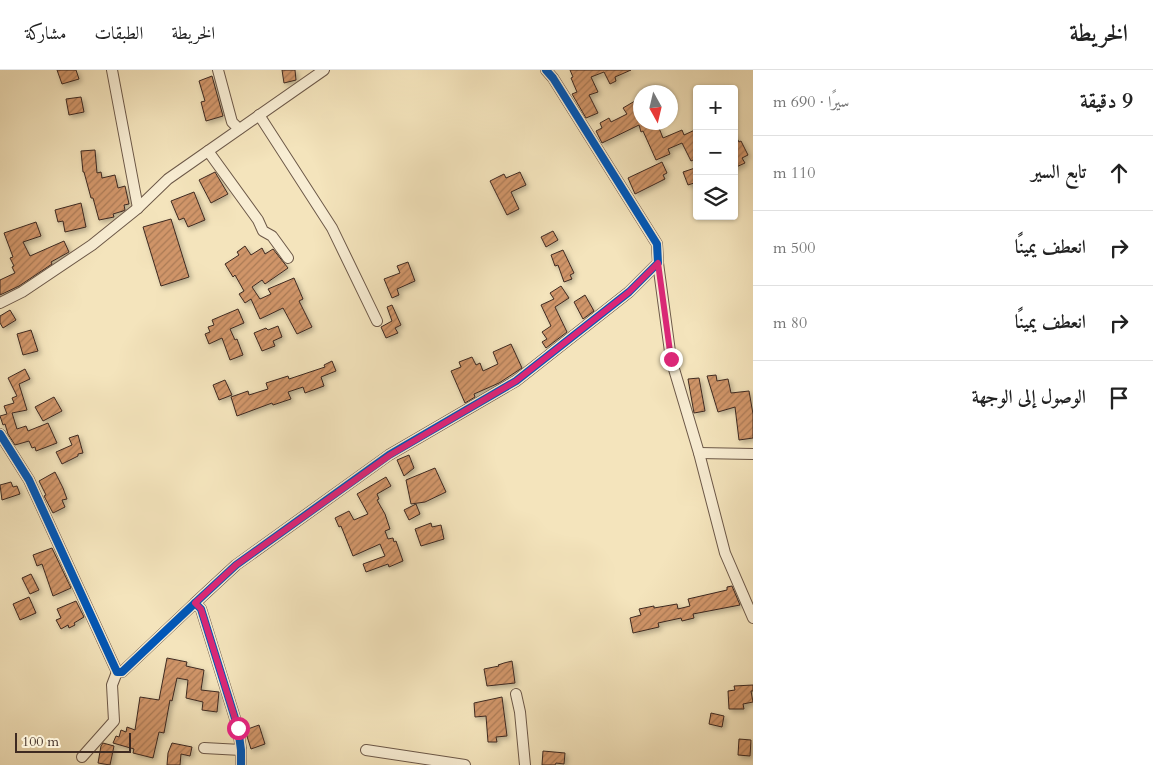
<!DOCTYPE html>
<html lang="ar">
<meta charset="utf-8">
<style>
:root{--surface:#fff;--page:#f2f2f2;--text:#222;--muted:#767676;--line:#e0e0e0}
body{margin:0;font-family:Cardo,Amiri,serif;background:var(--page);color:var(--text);direction:rtl}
.controls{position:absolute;right:15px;top:15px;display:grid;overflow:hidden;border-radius:5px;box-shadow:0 1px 4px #0004}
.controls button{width:45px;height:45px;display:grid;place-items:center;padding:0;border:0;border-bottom:1px solid var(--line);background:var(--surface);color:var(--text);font:25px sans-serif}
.compass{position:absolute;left:633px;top:15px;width:45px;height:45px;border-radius:50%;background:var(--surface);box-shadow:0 1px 4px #0004;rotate:172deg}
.scale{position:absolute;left:15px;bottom:12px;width:116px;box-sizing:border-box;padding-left:5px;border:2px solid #3e2a21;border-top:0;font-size:14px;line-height:18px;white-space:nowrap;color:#3e2a21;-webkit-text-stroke:4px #f8edd3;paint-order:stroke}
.stop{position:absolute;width:15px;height:15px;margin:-11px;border:4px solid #db2777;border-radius:50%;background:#fff}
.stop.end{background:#db2777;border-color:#fff;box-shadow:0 1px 5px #0008}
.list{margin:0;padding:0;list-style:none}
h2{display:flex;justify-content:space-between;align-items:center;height:65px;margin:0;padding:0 20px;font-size:21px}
h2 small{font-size:16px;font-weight:400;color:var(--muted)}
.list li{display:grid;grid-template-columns:32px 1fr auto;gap:15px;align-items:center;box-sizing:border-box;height:75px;padding:0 20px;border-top:1px solid var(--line)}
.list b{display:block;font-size:19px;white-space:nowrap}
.list em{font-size:16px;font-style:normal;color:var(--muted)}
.icon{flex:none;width:28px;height:28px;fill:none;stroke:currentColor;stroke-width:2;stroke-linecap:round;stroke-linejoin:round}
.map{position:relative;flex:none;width:753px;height:695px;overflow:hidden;direction:ltr}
header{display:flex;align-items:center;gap:30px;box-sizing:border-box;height:70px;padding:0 25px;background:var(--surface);border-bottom:1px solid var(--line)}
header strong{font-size:24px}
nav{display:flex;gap:28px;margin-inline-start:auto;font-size:18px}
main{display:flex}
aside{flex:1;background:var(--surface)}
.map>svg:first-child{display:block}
.building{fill:url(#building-hatch);stroke:#3e2a21;filter:url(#shadow)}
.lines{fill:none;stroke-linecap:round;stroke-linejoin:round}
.minor-casing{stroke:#6c5848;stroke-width:12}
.minor{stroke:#f8edd3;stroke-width:10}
.cycleway-casing{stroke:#f8edd3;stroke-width:11}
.cycleway{stroke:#0057b8;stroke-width:8}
.route{stroke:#db2777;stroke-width:6}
</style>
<header>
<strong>الخريطة</strong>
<nav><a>الخريطة</a><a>الطبقات</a><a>مشاركة</a></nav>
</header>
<main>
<aside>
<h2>9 دقيقة<small>سيرًا · 690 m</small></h2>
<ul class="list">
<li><svg class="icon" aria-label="ahead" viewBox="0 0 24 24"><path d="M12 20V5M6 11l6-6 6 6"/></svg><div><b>تابع السير</b></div><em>110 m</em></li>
<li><svg class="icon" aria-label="right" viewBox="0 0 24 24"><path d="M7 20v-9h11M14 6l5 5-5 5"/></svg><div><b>انعطف يمينًا</b></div><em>500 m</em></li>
<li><svg class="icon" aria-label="right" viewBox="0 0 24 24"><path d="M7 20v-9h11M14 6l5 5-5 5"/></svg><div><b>انعطف يمينًا</b></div><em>80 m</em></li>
<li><svg class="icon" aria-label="arrive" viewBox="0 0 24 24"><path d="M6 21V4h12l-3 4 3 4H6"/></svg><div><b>الوصول إلى الوجهة</b></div></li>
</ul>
</aside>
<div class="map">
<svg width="753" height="695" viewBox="0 0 753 695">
<defs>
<pattern id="building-hatch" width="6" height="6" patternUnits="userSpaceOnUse" patternTransform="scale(1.25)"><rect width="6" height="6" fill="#d09569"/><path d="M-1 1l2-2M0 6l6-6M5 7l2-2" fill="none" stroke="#aa7a56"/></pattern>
<filter id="shadow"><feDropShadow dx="2.5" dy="2.5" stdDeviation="2.5" flood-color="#0004"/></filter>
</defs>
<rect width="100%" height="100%" fill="#f4e4bc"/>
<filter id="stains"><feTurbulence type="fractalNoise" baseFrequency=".004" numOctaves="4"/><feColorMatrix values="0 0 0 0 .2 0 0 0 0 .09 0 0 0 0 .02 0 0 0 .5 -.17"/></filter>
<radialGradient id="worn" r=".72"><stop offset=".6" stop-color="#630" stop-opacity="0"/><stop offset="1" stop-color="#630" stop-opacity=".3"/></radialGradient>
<g class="building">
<path d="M 57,0 L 76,0 L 79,9 L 62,14 Z"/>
<path d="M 282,0 L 295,0 L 296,10 L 284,13 Z"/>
<path d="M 570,0 L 631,0 L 615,7 L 616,11 L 610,14 L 604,2 L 591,7 L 598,22 L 589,25 L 598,43 L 586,48 L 572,24 L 577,22 L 571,8 L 573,7 Z"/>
<path d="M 212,6 L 223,46 L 206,51 L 201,32 L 205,31 L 199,11 Z"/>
<path d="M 81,27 L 84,42 L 69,45 L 66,29 Z"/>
<path d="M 640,28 L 640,52 L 654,52 L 657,59 L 659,58 L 663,68 L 682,60 L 684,65 L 697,59 L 697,88 L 691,91 L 682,73 L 668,79 L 670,84 L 656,90 L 643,61 L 641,62 L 639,55 L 602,73 L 596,61 L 602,58 L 600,53 L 609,48 L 611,52 L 627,44 L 623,38 Z"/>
<path d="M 734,63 L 739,72 L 741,71 L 748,85 L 742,88 L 745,93 L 734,98 Z"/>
<path d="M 95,80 L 97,103 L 101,102 L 102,108 L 115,105 L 118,118 L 125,116 L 129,134 L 124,135 L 125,140 L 123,141 L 113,144 L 114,147 L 99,150 L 93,128 L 91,128 L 84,102 L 83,102 L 81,81 Z"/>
<path d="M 662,92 L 667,103 L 663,105 L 665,109 L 635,124 L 628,108 Z"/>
<path d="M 695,98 L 697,112 L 688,115 L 683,102 Z"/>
<path d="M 215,102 L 228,124 L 211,133 L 199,110 Z"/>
<path d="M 520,102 L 526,115 L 511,122 L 519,139 L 507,145 L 490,111 L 504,104 L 506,108 Z"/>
<path d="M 194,122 L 205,150 L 188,157 L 184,148 L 179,150 L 171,131 Z"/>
<path d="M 81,133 L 86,157 L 65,162 L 63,151 L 58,152 L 55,140 Z"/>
<path d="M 171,149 L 189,207 L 161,216 L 143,157 Z"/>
<path d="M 36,152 L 41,166 L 23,172 L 30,186 L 64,171 L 69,182 L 51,192 L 52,194 L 19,216 L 0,225 L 0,210 L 15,203 L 12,197 L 14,196 L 10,188 L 13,187 L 4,163 Z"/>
<path d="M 553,161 L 558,170 L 546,177 L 541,167 Z"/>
<path d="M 245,176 L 251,185 L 262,178 L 265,184 L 273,179 L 288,198 L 265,214 L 262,210 L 252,217 L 260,229 L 271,224 L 268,219 L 294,208 L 303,229 L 299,231 L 312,257 L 297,264 L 283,238 L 260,249 L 251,229 L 245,233 L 239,224 L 244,221 L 235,205 L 233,207 L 225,194 L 239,185 L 237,182 Z"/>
<path d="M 563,180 L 574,203 L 570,205 L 572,209 L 564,212 L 558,195 L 555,196 L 551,185 Z"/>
<path d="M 408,192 L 415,211 L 397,219 L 399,225 L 392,228 L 384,209 L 400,203 L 397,196 Z"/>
<path d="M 561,216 L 569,228 L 555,237 L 567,262 L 546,278 L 542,272 L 547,269 L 542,262 L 551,256 L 541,235 L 554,229 L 550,223 Z"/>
<path d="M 585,225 L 594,241 L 583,249 L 574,232 Z"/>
<path d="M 392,235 L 401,255 L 395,258 L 398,263 L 386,268 L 381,257 L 392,251 L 387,237 Z"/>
<path d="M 238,239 L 244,253 L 230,259 L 235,270 L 237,269 L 243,285 L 230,290 L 222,268 L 209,274 L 205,264 L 210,262 L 208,257 L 214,255 L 212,250 Z"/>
<path d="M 10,240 L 16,250 L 3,258 L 0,253 L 0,246 Z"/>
<path d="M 278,256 L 282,267 L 273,271 L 275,276 L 262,281 L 254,263 L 266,258 L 268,260 Z"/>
<path d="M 31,260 L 38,281 L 23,285 L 17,264 Z"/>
<path d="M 511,274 L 522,298 L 499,313 L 474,324 L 475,327 L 465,333 L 451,301 L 461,297 L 459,292 L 472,287 L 476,295 L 480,293 L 483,301 L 498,294 L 493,282 Z"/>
<path d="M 332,291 L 336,301 L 321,307 L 324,316 L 305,323 L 303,317 L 288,322 L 291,329 L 273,335 L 272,333 L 237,346 L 231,327 L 248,321 L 249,325 L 268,319 L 266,313 L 288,306 L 289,309 L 325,297 L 324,295 Z"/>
<path d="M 25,299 L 30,309 L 19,314 L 27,340 L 12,343 L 17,359 L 26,356 L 28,361 L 48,353 L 57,373 L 36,381 L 35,377 L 32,378 L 29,371 L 15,375 L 8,364 L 5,354 L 3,355 L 0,346 L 7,344 L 4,336 L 14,333 L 12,328 L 17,326 L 8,308 Z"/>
<path d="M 716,305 L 717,311 L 728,309 L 731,323 L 749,321 L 753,344 L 753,368 L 739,370 L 735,337 L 718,342 L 707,306 Z"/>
<path d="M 699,308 L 705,341 L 694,343 L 688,309 Z"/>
<path d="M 225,310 L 232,325 L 219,330 L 213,315 Z"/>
<path d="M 54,327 L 62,341 L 43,351 L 35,337 Z"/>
<path d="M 78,365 L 83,383 L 78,384 L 78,386 L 62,394 L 56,382 L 72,375 L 69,368 Z"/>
<path d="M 409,385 L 414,398 L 404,406 L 397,390 Z"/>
<path d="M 435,398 L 446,422 L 425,432 L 411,434 L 406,410 Z"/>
<path d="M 55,402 L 63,418 L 67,429 L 62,430 L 65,437 L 53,443 L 44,426 L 46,425 L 39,411 Z"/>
<path d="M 386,407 L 391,416 L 377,424 L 379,429 L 377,430 L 385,444 L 390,459 L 385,461 L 388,469 L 393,468 L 394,472 L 396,471 L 403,491 L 389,497 L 388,494 L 366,502 L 363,494 L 385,486 L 380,474 L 353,486 L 341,456 L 339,457 L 335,448 L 349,441 L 354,450 L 368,444 L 357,424 Z"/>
<path d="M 11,412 L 13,417 L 17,416 L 20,424 L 2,430 L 0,415 Z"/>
<path d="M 416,434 L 420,444 L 409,450 L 404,440 Z"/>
<path d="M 431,453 L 432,457 L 441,455 L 444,469 L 421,476 L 415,459 Z"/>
<path d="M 52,478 L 71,518 L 53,526 L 42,494 L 37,496 L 33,485 Z"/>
<path d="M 31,504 L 39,520 L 30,524 L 22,508 Z"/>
<path d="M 732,516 L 740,535 L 693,544 L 694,548 L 682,551 L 681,548 L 658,553 L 659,557 L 633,563 L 630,548 L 641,545 L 639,539 L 654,536 L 654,538 L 677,534 L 678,539 L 690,536 L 688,529 L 727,520 L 727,517 Z"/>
<path d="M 29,527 L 36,543 L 20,550 L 13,534 Z"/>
<path d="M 76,531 L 84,547 L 74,553 L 75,555 L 69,558 L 68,555 L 61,559 L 56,550 L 61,548 L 57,539 Z"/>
<path d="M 167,588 L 187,592 L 186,596 L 204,600 L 201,620 L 219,622 L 217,642 L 202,640 L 203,632 L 186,628 L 188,610 L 177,608 L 172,631 L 170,630 L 164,663 L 159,662 L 153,688 L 133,683 L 134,679 L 113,673 L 116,666 L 119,667 L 121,660 L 126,662 L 127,657 L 135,660 L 140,627 L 159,630 Z"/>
<path d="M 512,591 L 515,613 L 487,616 L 484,599 L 499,596 L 498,595 L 504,593 Z"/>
<path d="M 753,615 L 753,621 L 751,621 L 753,632 L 743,634 L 744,639 L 729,639 L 728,621 L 735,620 L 734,616 Z"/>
<path d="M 502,627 L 507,666 L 496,667 L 497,672 L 488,672 L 486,646 L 475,647 L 474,633 Z"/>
<path d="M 711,643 L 724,646 L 722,657 L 709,654 Z"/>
<path d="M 259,655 L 265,674 L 251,679 L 245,660 Z"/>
<path d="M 739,669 L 751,670 L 750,686 L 738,685 Z"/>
<path d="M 103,673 L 114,676 L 110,695 L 98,693 L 101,676 Z"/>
<path d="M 172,673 L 192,677 L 190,686 L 181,684 L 180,695 L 167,695 L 168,683 Z"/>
<path d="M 543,681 L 565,683 L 564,694 L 556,693 L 555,695 L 542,695 Z"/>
</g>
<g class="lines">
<defs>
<g id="minor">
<path d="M 112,0 L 138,138"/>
<path d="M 218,0 L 232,52 L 239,59"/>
<path d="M 259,45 L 332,158 L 377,251"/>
<path d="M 208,81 L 258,150 L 263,161 L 272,166 L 288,188"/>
<path d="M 658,193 L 671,289 L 699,383 L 725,483 L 753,548"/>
<path d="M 0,233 L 22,222 L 92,175 L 138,138 L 168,109 L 324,0"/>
<path d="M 0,364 L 29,410 L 117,602 L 122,602 L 195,533 L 201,539 L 238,658 L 241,680 L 241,695"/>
<path d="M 699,383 L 753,384"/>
<path d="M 195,533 L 236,495 L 389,385 L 516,311 L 629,222 L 658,193 L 657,174 L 553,8 L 546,0"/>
<path d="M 516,624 L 520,642 L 525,695"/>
<path d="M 204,678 L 241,680"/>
<path d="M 366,680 L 465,695"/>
<path d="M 82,687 L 114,651 L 112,615 L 117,602"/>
</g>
</defs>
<use href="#minor" class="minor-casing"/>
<use href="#minor" class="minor"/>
<defs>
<g id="cycleway">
<path d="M 0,364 L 29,410 L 117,602 L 122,602 L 195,533 L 201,539 L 238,658 L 241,680 L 241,695"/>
<path d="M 195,533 L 236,495 L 389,385 L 516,311 L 629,222 L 658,193 L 657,174 L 553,8 L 546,0"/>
</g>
</defs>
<use href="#cycleway" class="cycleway-casing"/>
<use href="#cycleway" class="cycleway"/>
</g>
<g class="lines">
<path class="route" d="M 238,658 L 201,539 L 195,533 L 236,495 L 390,385 L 516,311 L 629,222 L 658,193 L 671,289"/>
</g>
<rect width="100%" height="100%" filter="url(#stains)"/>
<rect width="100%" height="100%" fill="url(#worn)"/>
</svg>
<div class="controls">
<button>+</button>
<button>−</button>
<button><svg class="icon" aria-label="layers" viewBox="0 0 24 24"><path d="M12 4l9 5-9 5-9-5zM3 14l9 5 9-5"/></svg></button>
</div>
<svg class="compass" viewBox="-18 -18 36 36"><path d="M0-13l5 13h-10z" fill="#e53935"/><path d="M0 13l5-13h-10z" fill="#767676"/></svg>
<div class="scale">100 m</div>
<div class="stop" style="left:238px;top:658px"></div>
<div class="stop end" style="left:671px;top:289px"></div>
</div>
</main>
